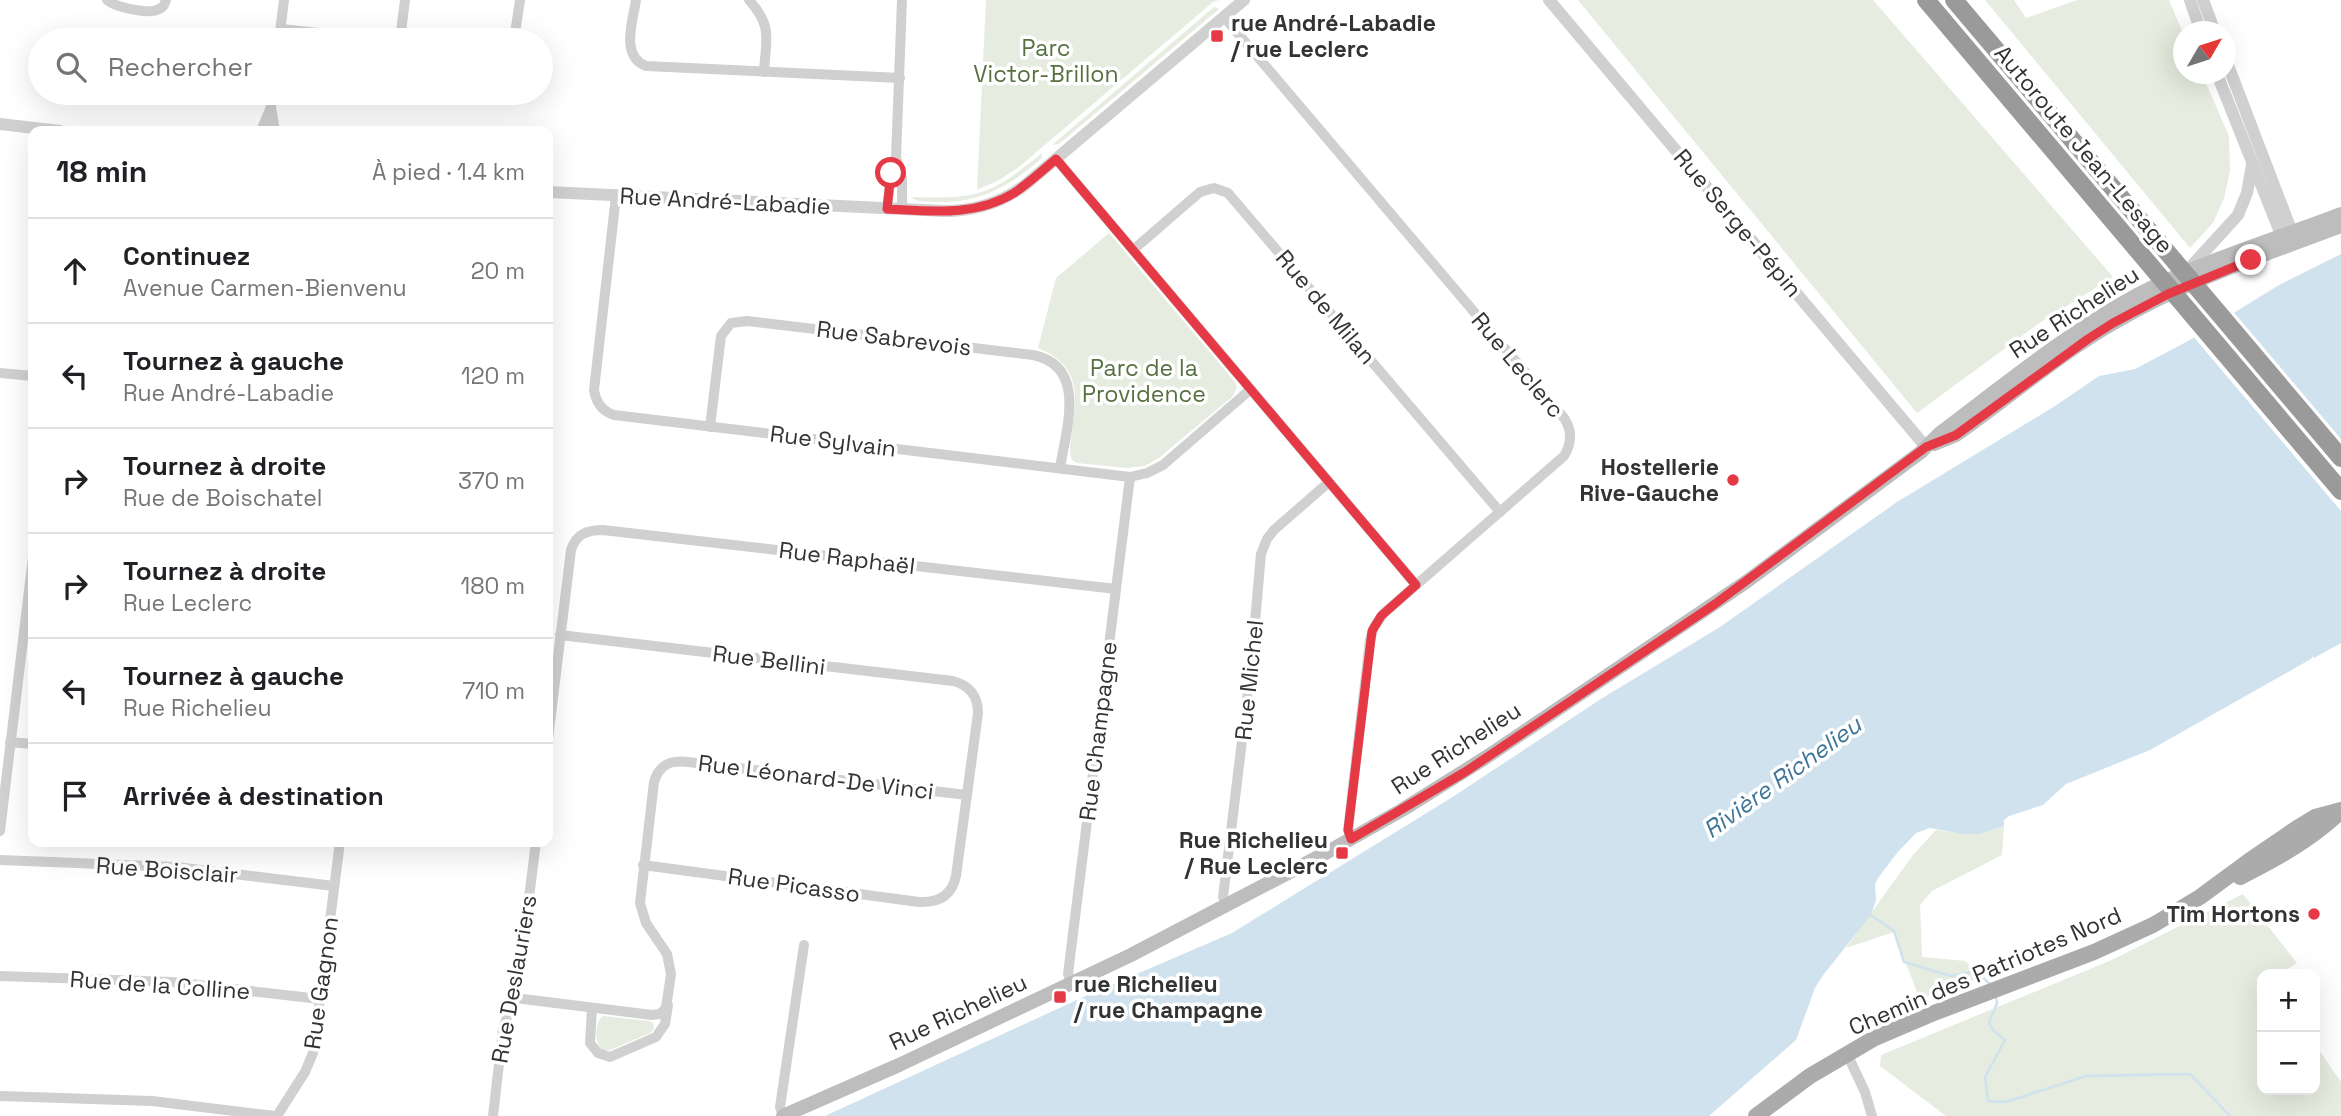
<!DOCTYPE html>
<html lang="fr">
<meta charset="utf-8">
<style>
:root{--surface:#fff;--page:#f2f2f2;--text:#202124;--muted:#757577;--line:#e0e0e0}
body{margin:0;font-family:"Space Grotesk",sans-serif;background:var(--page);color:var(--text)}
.controls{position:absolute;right:21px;bottom:21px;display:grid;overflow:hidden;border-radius:14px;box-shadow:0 7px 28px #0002}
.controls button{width:63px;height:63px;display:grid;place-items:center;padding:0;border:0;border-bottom:2px solid var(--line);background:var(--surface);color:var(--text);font:35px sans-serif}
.compass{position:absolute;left:2173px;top:21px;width:63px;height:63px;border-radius:50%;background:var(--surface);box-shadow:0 7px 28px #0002;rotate:51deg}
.stop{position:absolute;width:21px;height:21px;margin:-16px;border:5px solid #e63946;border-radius:50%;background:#fff}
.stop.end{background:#e63946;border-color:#fff;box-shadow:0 2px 7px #0008}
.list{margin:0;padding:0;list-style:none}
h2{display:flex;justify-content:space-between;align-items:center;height:91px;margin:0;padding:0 28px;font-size:30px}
h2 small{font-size:23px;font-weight:400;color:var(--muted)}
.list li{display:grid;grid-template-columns:46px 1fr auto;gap:21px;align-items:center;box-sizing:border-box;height:105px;padding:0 28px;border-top:2px solid var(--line)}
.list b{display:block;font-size:26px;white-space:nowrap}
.list p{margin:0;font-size:23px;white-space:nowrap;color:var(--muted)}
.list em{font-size:23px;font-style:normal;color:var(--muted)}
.icon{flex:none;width:38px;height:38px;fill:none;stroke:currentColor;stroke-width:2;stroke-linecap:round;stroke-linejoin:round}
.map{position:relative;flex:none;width:2341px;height:1116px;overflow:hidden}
.search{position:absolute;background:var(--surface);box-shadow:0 7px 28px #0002;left:28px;top:28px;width:525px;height:77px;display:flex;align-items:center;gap:18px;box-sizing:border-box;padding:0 24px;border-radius:38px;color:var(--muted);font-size:26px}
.panel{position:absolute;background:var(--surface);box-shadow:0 7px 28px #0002;left:28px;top:126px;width:525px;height:721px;border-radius:14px}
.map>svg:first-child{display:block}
.green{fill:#e6ecdf}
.water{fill:#cfe2ee}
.pier{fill:#fff}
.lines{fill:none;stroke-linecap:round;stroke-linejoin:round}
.stream{stroke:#cfe2ee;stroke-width:2.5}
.minor{stroke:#d0d0d0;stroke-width:10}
.tertiary{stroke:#d0d0d0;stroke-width:12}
.secondary{stroke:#bdbdbd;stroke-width:14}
.primary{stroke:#ababab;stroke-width:16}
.motorway-bridge{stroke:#9a9a9a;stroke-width:18}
.route{stroke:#e63946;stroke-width:9}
.poi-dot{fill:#e63946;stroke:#fff;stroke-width:2.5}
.labels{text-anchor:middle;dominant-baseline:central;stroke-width:7;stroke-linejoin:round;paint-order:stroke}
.poi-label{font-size:23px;font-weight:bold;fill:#333;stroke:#fff;text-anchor:end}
.park-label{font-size:23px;fill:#56703f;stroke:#fff}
.street-label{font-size:23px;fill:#333;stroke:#fff}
.water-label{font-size:24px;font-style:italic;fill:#3f7597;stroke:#fff}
</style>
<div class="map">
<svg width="2341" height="1116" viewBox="0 0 2341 1116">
<rect width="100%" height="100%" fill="#fff"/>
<g class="green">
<path d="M 986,0 L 1219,0 L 1213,2 L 1020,166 L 1001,179 L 977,190 Z"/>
<path d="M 1578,0 L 1873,0 L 2113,277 L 2038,324 L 1917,413 Z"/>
<path d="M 1985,0 L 2014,0 L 2026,18 L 2077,0 L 2169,0 L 2183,33 L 2184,74 L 2202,74 L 2229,136 L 2230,171 L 2224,198 L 2213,223 L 2190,248 Z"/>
<path d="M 1214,7 L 1219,9 L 1059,144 L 1052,145 Z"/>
<path d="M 1042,153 L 1042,158 C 1010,186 981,203 937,202 C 928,201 918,203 911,197 C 978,199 990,196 1042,153 Z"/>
<path d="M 1109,233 L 1235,382 L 1237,387 L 1233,396 L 1160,457 L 1145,466 L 1127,468 L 1077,463 L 1072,460 C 1068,451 1071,442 1072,432 C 1077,393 1081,366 1038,348 L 1056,278 Z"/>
<path d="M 2004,826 L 2002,855 L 1932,891 L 1920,905 L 1922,957 L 1965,961 L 1984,977 L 1924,997 L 1917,992 L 1894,932 L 1846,948 L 1913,855 L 1936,830 C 1963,834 1977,834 2004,826 Z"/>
<path d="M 2243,894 L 2297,963 L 2280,974 L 2262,974 L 2262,1090 L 2315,1090 L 2315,1044 L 2341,1082 L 2341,1116 L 1946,1116 L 1880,1066 L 1881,1055 L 2112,960 Z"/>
<path d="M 603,1016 L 649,1021 L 653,1023 L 654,1029 L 650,1033 L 610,1050 L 603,1050 C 594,1043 594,1024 603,1016 Z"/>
</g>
<path class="water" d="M 2341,254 L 2341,643 L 2314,658 L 2313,656 L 2311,659 L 2150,750 L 2066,784 L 2043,805 L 2009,816 L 2004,820 L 2004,826 L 1979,834 L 1963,834 L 1930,828 L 1916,833 L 1897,853 L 1878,878 L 1875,885 L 1876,900 L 1871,915 L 1824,974 L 1815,988 L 1796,1040 L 1709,1116 L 825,1116 L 1081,998 L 1232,933 L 1451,798 L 1604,697 L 1720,627 L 1897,502 L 2055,406 L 2099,376 L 2135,369 L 2188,341 L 2279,285 Z"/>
<path class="pier" d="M 2231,309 L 2341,439 L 2341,511 L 2192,335 Z"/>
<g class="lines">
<g class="stream">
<path d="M 1871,915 L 1894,931 L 1904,962 L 1951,976 L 1973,972 L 1978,973 L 1991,985"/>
<path d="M 1996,997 L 1997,1003 L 1989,1023 L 1993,1030 L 2005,1040 L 1985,1077 L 1988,1101 L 2006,1102 L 2086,1076 L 2190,1074 L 2230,1116"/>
</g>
<g class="minor">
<path d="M 107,0 C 115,7 149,15 159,9 C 164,7 164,5 166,0"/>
<path d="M 636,0 C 633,21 620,56 646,66 L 900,78"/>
<path d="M 749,0 C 773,27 766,38 764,72"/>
<path d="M 1224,17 L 1564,418 C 1572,430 1572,443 1564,456 L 1384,613 L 1374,627 L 1370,640 L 1348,830 L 1351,839"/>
<path d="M 281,29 L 385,40"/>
<path d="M 279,40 L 284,0"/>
<path d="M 400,40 L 405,0"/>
<path d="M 514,40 L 520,0"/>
<path d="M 271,107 L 275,131"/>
<path d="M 261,131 L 271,107 L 272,93"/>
<path d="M 896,157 L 902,179 L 902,210"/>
<path d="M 1056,159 L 1416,585"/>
<path d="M 616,196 L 594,390 C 596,403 602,411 614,415 L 1130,477 L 1147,473 L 1163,465 L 1251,389"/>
<path d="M 887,209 L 891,173 L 896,157 L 902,0"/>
<path d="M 1133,250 L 1200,192 L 1214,188 L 1228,193 L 1500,512"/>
<path d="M 0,373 L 33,376"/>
<path d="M 710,427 L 721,336 L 731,323 L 747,321 L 1033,355 C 1088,366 1066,429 1060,468"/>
<path d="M 560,635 L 953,681 C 969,685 978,696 978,713 L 956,876 C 952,895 939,903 919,902 L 643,865"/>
<path d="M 548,739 L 571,550 C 576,534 587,530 603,530 L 1116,589"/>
<path d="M 10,742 L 33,744"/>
<path d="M 0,831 L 33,557"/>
<path d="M 0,860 L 176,867 L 334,886"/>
<path d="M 1227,905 L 1223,897 L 1251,667 L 1261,554 L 1267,539 L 1274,530 L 1329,482"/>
<path d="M 0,976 L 172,982 L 320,999"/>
<path d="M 1072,984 L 1068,974 L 1130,477"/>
<path d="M 515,998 L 652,1015 L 660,1014 L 666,1008 L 671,974 L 667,954 L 646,923 L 640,903 L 654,782 C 659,764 671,760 688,762 L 967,795"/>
<path d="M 592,1008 L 590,1043 L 598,1053 L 610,1057 L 656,1037 L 665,1024 L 668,1005"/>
<path d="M 1847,1054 L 1865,1092 L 1872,1116"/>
<path d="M 0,1096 L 152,1101 L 275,1116"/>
<path d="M 277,1116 L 305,1072 L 313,1053 L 340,842"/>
<path d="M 493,1116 L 503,1029 L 518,985 L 536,842"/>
<path d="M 783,1116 L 780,1107 L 804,945"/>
</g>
<g class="tertiary">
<path d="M 1549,0 L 1926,447"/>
<path d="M 2190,0 L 2201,32"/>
<path d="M 2203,0 L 2215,32"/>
<path d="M 2226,60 L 2295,240"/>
<path d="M 2217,74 L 2284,242"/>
<path d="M 0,124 L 60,131"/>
<path d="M 548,192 L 944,211 C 974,211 1001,203 1025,185 L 1244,0"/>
<path d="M 2186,272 L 2238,215 L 2247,193 L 2252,165"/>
</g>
<g class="secondary">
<path d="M 1934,444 L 1956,435 C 2009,398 2058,355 2114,323 C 2185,281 2264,255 2341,226"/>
<path d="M 783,1116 L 899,1065 L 1131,955 L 1324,854 L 1402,810 L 1485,758 L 1746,582 L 1921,452 L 1940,433 C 2004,385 2067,333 2137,295 C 2202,261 2273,240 2341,214"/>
</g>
<g class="primary">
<path d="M 2240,877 C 2276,859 2312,839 2341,811"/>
<path d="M 1756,1116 L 1810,1076 L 1873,1039 L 1934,1013 L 2094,952 L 2153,925 L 2200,897 L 2253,858 L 2297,828 L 2315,817 L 2341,810"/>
</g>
<g class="motorway-bridge">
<path d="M 1926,0 L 2341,491"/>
<path d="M 1954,0 L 2341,458"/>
</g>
</g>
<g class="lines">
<path class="route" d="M 891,173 L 887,209 C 930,211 975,217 1014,193 C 1029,183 1043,170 1056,159 L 1416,585 L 1381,616 L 1372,631 L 1348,830 L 1351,839 L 1465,772 L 1715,604 L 1926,447 L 1956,435 L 2088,339 L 2113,323 L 2168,294 L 2251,260"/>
</g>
<g class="poi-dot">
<rect x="1210" y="29" width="14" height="14" rx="3.5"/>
<circle cx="1733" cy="480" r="7"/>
<rect x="1335" y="846" width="14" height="14" rx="3.5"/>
<circle cx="2314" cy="914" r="7"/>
<rect x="1053" y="990" width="14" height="14" rx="3.5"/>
</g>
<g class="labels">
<g class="poi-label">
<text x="1231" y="23" text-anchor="start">rue André-Labadie<tspan x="1231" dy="26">/ rue Leclerc</tspan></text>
<text x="1719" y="467">Hostellerie<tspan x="1719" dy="26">Rive-Gauche</tspan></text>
<text x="1328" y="840">Rue Richelieu<tspan x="1328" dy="26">/ Rue Leclerc</tspan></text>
<text x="2300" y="914">Tim Hortons</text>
<text x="1074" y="984" text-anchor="start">rue Richelieu<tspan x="1074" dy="26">/ rue Champagne</tspan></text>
</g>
<g class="park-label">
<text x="1046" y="48">Parc<tspan x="1046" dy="26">Victor-Brillon</tspan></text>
<text x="1144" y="368">Parc de la<tspan x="1144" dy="26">Providence</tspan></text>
</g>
<g class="street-label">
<text transform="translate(2084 149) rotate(50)">Autoroute Jean-Lesage</text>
<text transform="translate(725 201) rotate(3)">Rue André-Labadie</text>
<text transform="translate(1738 223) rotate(50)">Rue Serge-Pépin</text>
<text transform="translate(1326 307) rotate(50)">Rue de Milan</text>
<text transform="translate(2074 312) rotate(-33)">Rue Richelieu</text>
<text transform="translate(894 338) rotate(7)">Rue Sabrevois</text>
<text transform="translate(1518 365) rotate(50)">Rue Leclerc</text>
<text transform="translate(833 441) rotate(7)">Rue Sylvain</text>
<text transform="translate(847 558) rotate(7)">Rue Raphaël</text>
<text transform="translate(769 660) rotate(7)">Rue Bellini</text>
<text transform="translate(1249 680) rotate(-84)">Rue Michel</text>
<text transform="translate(1098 731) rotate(-83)">Rue Champagne</text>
<text transform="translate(1456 748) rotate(-33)">Rue Richelieu</text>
<text transform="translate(816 777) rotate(7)">Rue Léonard-De Vinci</text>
<text transform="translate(167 870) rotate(4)">Rue Boisclair</text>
<text transform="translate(794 885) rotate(8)">Rue Picasso</text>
<text transform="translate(1985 971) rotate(-23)">Chemin des Patriotes Nord</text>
<text transform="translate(514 979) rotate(-80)">Rue Deslauriers</text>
<text transform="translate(321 983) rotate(-82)">Rue Gagnon</text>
<text transform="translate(160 985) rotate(4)">Rue de la Colline</text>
<text transform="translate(958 1012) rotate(-25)">Rue Richelieu</text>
</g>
<g class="water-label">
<text transform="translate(1782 777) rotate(-36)">Rivière Richelieu</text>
</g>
</g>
</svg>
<div class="controls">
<button>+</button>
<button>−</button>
</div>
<svg class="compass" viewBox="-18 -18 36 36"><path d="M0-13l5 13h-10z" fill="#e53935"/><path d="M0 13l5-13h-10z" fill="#757577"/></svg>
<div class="stop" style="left:891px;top:173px"></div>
<div class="stop end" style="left:2251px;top:260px"></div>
<div class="search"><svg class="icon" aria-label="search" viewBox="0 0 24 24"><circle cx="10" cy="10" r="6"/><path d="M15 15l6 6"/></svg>Rechercher</div>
<section class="panel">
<h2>18 min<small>À pied · 1.4 km</small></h2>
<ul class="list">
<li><svg class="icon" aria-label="ahead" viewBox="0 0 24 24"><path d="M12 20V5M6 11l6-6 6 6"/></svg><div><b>Continuez</b><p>Avenue Carmen-Bienvenu</p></div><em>20 m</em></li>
<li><svg class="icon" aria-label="left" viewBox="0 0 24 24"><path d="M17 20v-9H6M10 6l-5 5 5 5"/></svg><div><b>Tournez à gauche</b><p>Rue André-Labadie</p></div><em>120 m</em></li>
<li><svg class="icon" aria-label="right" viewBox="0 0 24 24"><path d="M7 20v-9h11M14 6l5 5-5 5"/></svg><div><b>Tournez à droite</b><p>Rue de Boischatel</p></div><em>370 m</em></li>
<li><svg class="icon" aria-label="right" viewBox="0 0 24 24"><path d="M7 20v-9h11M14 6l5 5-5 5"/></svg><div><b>Tournez à droite</b><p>Rue Leclerc</p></div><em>180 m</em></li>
<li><svg class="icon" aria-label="left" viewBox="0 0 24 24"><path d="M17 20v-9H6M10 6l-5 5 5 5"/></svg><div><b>Tournez à gauche</b><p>Rue Richelieu</p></div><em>710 m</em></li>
<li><svg class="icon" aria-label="arrive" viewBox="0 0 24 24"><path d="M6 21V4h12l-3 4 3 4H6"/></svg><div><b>Arrivée à destination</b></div></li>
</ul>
</section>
</div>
